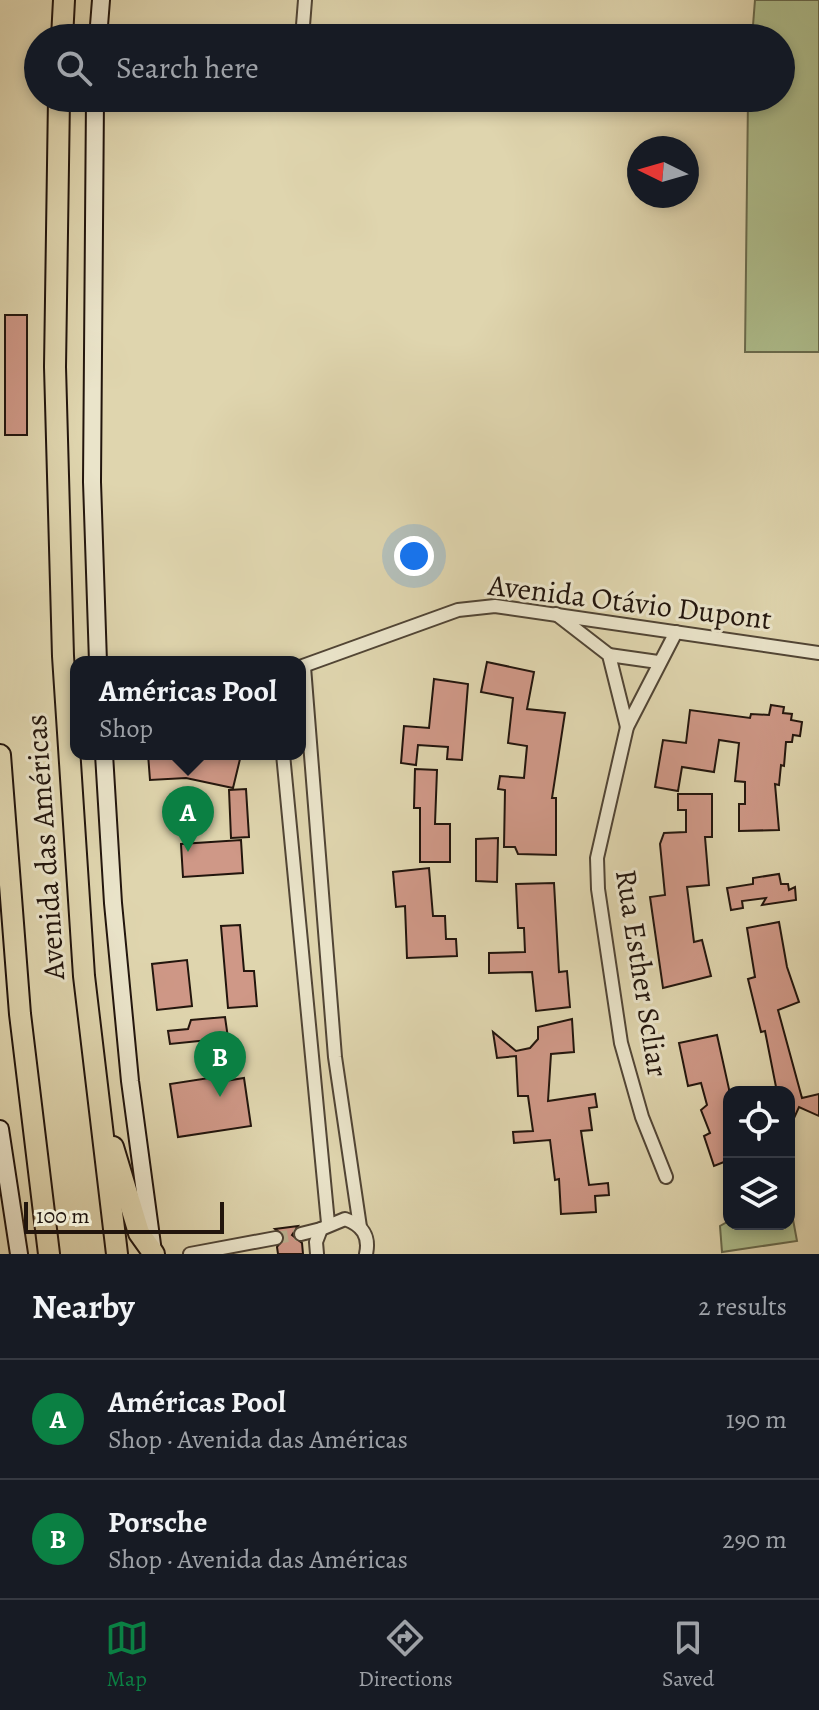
<!DOCTYPE html>
<meta charset="utf-8">
<style>
:root{--surface:#171b24;--page:#242831;--text:#f1f3f6;--muted:#9ea1a6;--line:#363941;--accent:#0b8043}
body{margin:0;font-family:Alegreya,serif;background:var(--page);color:var(--text)}
.controls{position:absolute;right:24px;bottom:24px;display:grid;overflow:hidden;border-radius:16px;box-shadow:0 4px 12px #0003}
.controls button{width:72px;height:72px;display:grid;place-items:center;padding:0;border:0;border-bottom:2px solid var(--line);background:var(--surface);color:var(--text);font:40px sans-serif}
.compass{position:absolute;left:627px;top:136px;width:72px;height:72px;border-radius:50%;background:var(--surface);box-shadow:0 4px 12px #0003;rotate:275deg}
.scale{position:absolute;left:24px;bottom:20px;width:200px;box-sizing:border-box;padding-left:8px;border:4px solid #22150d;border-top:0;font-size:22px;line-height:28px;white-space:nowrap;color:#22150d;-webkit-text-stroke:6px #eae4ca;paint-order:stroke}
.you{position:absolute;left:414px;top:556px;width:28px;height:28px;margin:-20px;border:6px solid #fff;border-radius:50%;background:#1a73e8;box-shadow:0 0 0 12px #1a73e833}
.badge{display:grid;place-items:center;width:52px;height:52px;border-radius:50%;background:var(--accent);color:#fff;font-size:26px;font-weight:700}
.pin{position:absolute;translate:-50% -66px;filter:drop-shadow(0 2px 4px #0008)}
.pin::after{content:'';position:absolute;top:42px;width:28px;height:24px;background:inherit;clip-path:polygon(0 0,100% 0,50% 100%)}
.popup{position:absolute;left:70px;top:656px;width:236px;height:104px;box-sizing:border-box;display:grid;place-content:center;border-radius:16px;background:var(--surface);filter:drop-shadow(0 2px 6px #0005);font-size:26px;white-space:nowrap;color:var(--muted)}
.popup b{font-size:30px;color:var(--text)}
.popup::after{content:'';position:absolute;left:50%;top:100%;margin-left:-16px;border:16px solid transparent;border-top-color:var(--surface)}
.list{margin:0;padding:0;list-style:none}
h2{display:flex;justify-content:space-between;align-items:center;height:104px;margin:0;padding:0 32px;font-size:34px}
h2 small{font-size:26px;font-weight:400;color:var(--muted)}
.list li{display:grid;grid-template-columns:52px 1fr auto;gap:24px;align-items:center;box-sizing:border-box;height:120px;padding:0 32px;border-top:2px solid var(--line)}
.list b{display:block;font-size:30px;white-space:nowrap}
.list p{margin:0;font-size:26px;white-space:nowrap;color:var(--muted)}
.list em{font-size:26px;font-style:normal;color:var(--muted)}
.icon{flex:none;width:44px;height:44px;fill:none;stroke:currentColor;stroke-width:2;stroke-linecap:round;stroke-linejoin:round}
.map{position:relative;flex:none;width:819px;height:1254px;overflow:hidden}
.search{position:absolute;background:var(--surface);box-shadow:0 4px 12px #0003;left:24px;right:24px;top:24px;height:88px;display:flex;align-items:center;gap:20px;box-sizing:border-box;padding:0 28px;border-radius:44px;color:var(--muted);font-size:30px}
.sheet{height:344px;background:var(--surface)}
nav{display:flex;justify-content:space-around;align-items:center;box-sizing:border-box;height:112px;border-top:2px solid var(--line);background:var(--surface);font-size:22px;color:var(--muted)}
nav a{display:grid;justify-items:center;gap:4px}
nav .on{color:var(--accent)}
.map>svg:first-child{display:block}
.green{fill:#aebe8d;stroke:#686a4d;stroke-width:2}
.building{fill:#cf9887;stroke:#22150d;stroke-width:2}
.lines{fill:none;stroke-linecap:round;stroke-linejoin:round}
.minor-tunnel{stroke:#b9af8e;stroke-width:12;stroke-dasharray:12 6;stroke-linecap:butt}
.minor-casing{stroke:#514535;stroke-width:16}
.secondary-casing{stroke:#22150d;stroke-width:20}
.trunk-casing{stroke:#22150d;stroke-width:24}
.minor{stroke:#eae4ca;stroke-width:12}
.secondary{stroke:#eae4ca;stroke-width:16}
.trunk{stroke:#dfd5ae;stroke-width:20}
.labels{text-anchor:middle;dominant-baseline:central;stroke-width:6;stroke-linejoin:round;paint-order:stroke}
.street-label{font-size:30px;fill:#22150d;stroke:#eae4ca}
</style>
<div class="map">
<svg width="819" height="1254" viewBox="0 0 819 1254">
<rect width="100%" height="100%" fill="#dfd5ae"/>
<filter id="stains"><feTurbulence type="fractalNoise" baseFrequency=".0025" numOctaves="4"/><feColorMatrix values="0 0 0 0 .2 0 0 0 0 .09 0 0 0 0 .02 0 0 0 .5 -.17"/></filter>
<radialGradient id="worn" r=".72"><stop offset=".6" stop-color="#630" stop-opacity="0"/><stop offset="1" stop-color="#630" stop-opacity=".3"/></radialGradient>
<g class="green">
<path d="M 755,0 L 819,0 L 819,352 L 745,352 L 748,98 L 781,98 L 781,38 L 752,38 Z"/>
<path d="M 789,1198 L 797,1241 L 722,1252 L 720,1226 L 729,1221 L 729,1224 L 789,1224 Z"/>
</g>
<g class="building">
<rect x="5" y="315" width="22" height="120"/>
<path d="M 487,662 L 534,672 L 527,709 L 565,713 L 552,798 L 556,798 L 556,855 L 518,854 L 515,847 L 504,847 L 505,790 L 498,789 L 500,776 L 524,778 L 527,746 L 508,743 L 513,698 L 481,692 Z"/>
<path d="M 434,679 L 468,684 L 462,760 L 447,759 L 448,747 L 418,745 L 416,765 L 401,763 L 404,726 L 429,728 Z"/>
<path d="M 771,705 L 784,707 L 783,713 L 792,714 L 791,720 L 802,722 L 800,736 L 793,735 L 792,742 L 786,742 L 784,766 L 781,765 L 779,785 L 775,784 L 779,830 L 739,831 L 739,804 L 745,804 L 745,782 L 735,781 L 739,743 L 719,740 L 714,772 L 682,767 L 678,791 L 655,787 L 663,740 L 686,743 L 690,710 L 750,718 L 751,714 L 769,715 Z"/>
<path d="M 148,754 L 219,754 L 240,759 L 233,788 L 186,778 L 150,780 Z"/>
<path d="M 415,769 L 437,770 L 435,824 L 450,824 L 450,862 L 420,862 L 420,808 L 414,808 Z"/>
<path d="M 246,789 L 249,837 L 231,838 L 229,790 Z"/>
<path d="M 678,794 L 712,794 L 712,837 L 705,837 L 709,885 L 687,887 L 694,942 L 702,940 L 711,976 L 663,988 L 650,897 L 665,895 L 660,844 L 664,833 L 686,832 L 686,810 L 678,810 Z"/>
<path d="M 498,838 L 497,882 L 476,881 L 476,839 Z"/>
<path d="M 241,840 L 243,873 L 183,877 L 181,844 Z"/>
<path d="M 429,868 L 433,916 L 445,916 L 446,939 L 456,939 L 457,956 L 407,958 L 405,906 L 396,907 L 393,872 Z"/>
<path d="M 779,874 L 781,884 L 788,884 L 789,890 L 795,887 L 796,900 L 762,905 L 766,898 L 742,901 L 743,908 L 731,910 L 727,888 L 753,884 L 753,878 Z"/>
<path d="M 554,883 L 559,972 L 567,971 L 570,1007 L 536,1011 L 532,972 L 489,973 L 489,953 L 525,952 L 524,928 L 518,928 L 516,884 Z"/>
<path d="M 779,922 L 787,967 L 799,1002 L 778,1010 L 802,1098 L 819,1094 L 819,1116 L 799,1107 L 789,1129 L 789,1092 L 777,1092 L 765,1031 L 761,1032 L 748,979 L 755,977 L 747,928 Z"/>
<path d="M 240,925 L 244,971 L 254,971 L 257,1006 L 228,1008 L 221,926 Z"/>
<path d="M 187,960 L 192,1006 L 157,1010 L 152,964 Z"/>
<path d="M 225,1017 L 228,1038 L 170,1044 L 168,1031 L 188,1029 L 191,1020 Z"/>
<path d="M 572,1019 L 574,1052 L 551,1054 L 548,1101 L 595,1094 L 597,1107 L 589,1108 L 592,1130 L 581,1131 L 589,1185 L 608,1183 L 609,1195 L 595,1196 L 596,1212 L 561,1214 L 559,1179 L 555,1180 L 550,1140 L 514,1143 L 513,1132 L 533,1131 L 528,1096 L 518,1096 L 516,1056 L 497,1058 L 493,1032 L 516,1051 L 530,1048 L 538,1039 L 538,1027 Z"/>
<path d="M 717,1035 L 729,1089 L 729,1160 L 714,1166 L 704,1136 L 710,1133 L 701,1110 L 707,1105 L 701,1083 L 688,1086 L 679,1043 Z"/>
<path d="M 209,1078 L 219,1082 L 244,1078 L 251,1126 L 178,1137 L 170,1084 Z"/>
<path d="M 298,1226 L 292,1235 L 302,1243 L 303,1254 L 278,1254 L 277,1247 L 285,1237 L 275,1229 Z"/>
</g>
<g class="lines">
<path class="minor-tunnel" d="M 276,1238 L 301,1234"/>
<defs>
<g id="minor">
<path d="M 302,38 L 305,0"/>
<path d="M 556,614 L 609,655 L 627,727"/>
<path d="M 609,655 L 658,662"/>
<path d="M 300,667 L 458,610 L 495,606 L 819,653"/>
<path d="M 304,667 L 335,1057 L 360,1227"/>
<path d="M 283,754 L 328,1223"/>
<path d="M 666,1177 L 642,1117 L 621,1043 L 598,889 L 597,858 L 627,727 L 676,632"/>
<path d="M 301,1234 L 321,1229"/>
<path d="M 190,1254 L 276,1238"/>
<path d="M 317,1254 L 316,1242 L 321,1229 L 345,1219 C 362,1225 370,1236 366,1254"/>
</g>
<g id="secondary">
<path d="M 98,38 L 101,0"/>
<path d="M 95,98 L 92,482 L 98,662"/>
<path d="M 104,754 L 113,903 L 130,1081 L 153,1252"/>
<path d="M 0,1129 L 19,1254"/>
</g>
<g id="trunk">
<path d="M 62,38 L 64,0"/>
<path d="M 59,98 L 55,367 L 63,656 L 84,976 L 117,1254"/>
<path d="M 0,755 L 20,1014 L 49,1254"/>
<path d="M 113,1147 L 139,1233 L 154,1254"/>
</g>
</defs>
<use href="#minor" class="minor-casing"/>
<use href="#secondary" class="secondary-casing"/>
<use href="#trunk" class="trunk-casing"/>
<use href="#minor" class="minor"/>
<use href="#secondary" class="secondary"/>
<use href="#trunk" class="trunk"/>
</g>
<g class="labels">
<g class="street-label">
<text transform="translate(630 602) rotate(7)">Avenida Otávio Dupont</text>
<text transform="translate(45 847) rotate(-94)">Avenida das Américas</text>
<text transform="translate(642 973) rotate(81)">Rua Esther Scliar</text>
</g>
</g>
<rect width="100%" height="100%" filter="url(#stains)"/>
<rect width="100%" height="100%" fill="url(#worn)"/>
</svg>
<div class="controls">
<button><svg class="icon" aria-label="locate" viewBox="0 0 24 24"><circle cx="12" cy="12" r="6"/><path d="M12 2v4M12 18v4M2 12h4M18 12h4"/></svg></button>
<button><svg class="icon" aria-label="layers" viewBox="0 0 24 24"><path d="M12 4l9 5-9 5-9-5zM3 14l9 5 9-5"/></svg></button>
</div>
<svg class="compass" viewBox="-18 -18 36 36"><path d="M0-13l5 13h-10z" fill="#e53935"/><path d="M0 13l5-13h-10z" fill="#9ea1a6"/></svg>
<div class="scale">100 m</div>
<div class="you"></div>
<div class="pin badge" style="left:188px;top:852px">A</div>
<div class="popup"><b>Américas Pool</b>Shop</div>
<div class="pin badge" style="left:220px;top:1097px">B</div>
<div class="search"><svg class="icon" aria-label="search" viewBox="0 0 24 24"><circle cx="10" cy="10" r="6"/><path d="M15 15l6 6"/></svg>Search here</div>
</div>
<section class="sheet">
<h2>Nearby<small>2 results</small></h2>
<ul class="list">
<li><span class="badge">A</span><div><b>Américas Pool</b><p>Shop · Avenida das Américas</p></div><em>190 m</em></li>
<li><span class="badge">B</span><div><b>Porsche</b><p>Shop · Avenida das Américas</p></div><em>290 m</em></li>
</ul>
</section>
<nav>
<a class="on"><svg class="icon" aria-label="map" viewBox="0 0 24 24"><path d="M3 6l6-2 6 2 6-2v14l-6 2-6-2-6 2zM9 4v14M15 6v14"/></svg>Map</a>
<a><svg class="icon" aria-label="directions" viewBox="0 0 24 24"><path d="M12 3l9 9-9 9-9-9zM9 14v-3h6M13 9l2 2-2 2"/></svg>Directions</a>
<a><svg class="icon" aria-label="saved" viewBox="0 0 24 24"><path d="M7 4h10v16l-5-4-5 4z"/></svg>Saved</a>
</nav>
